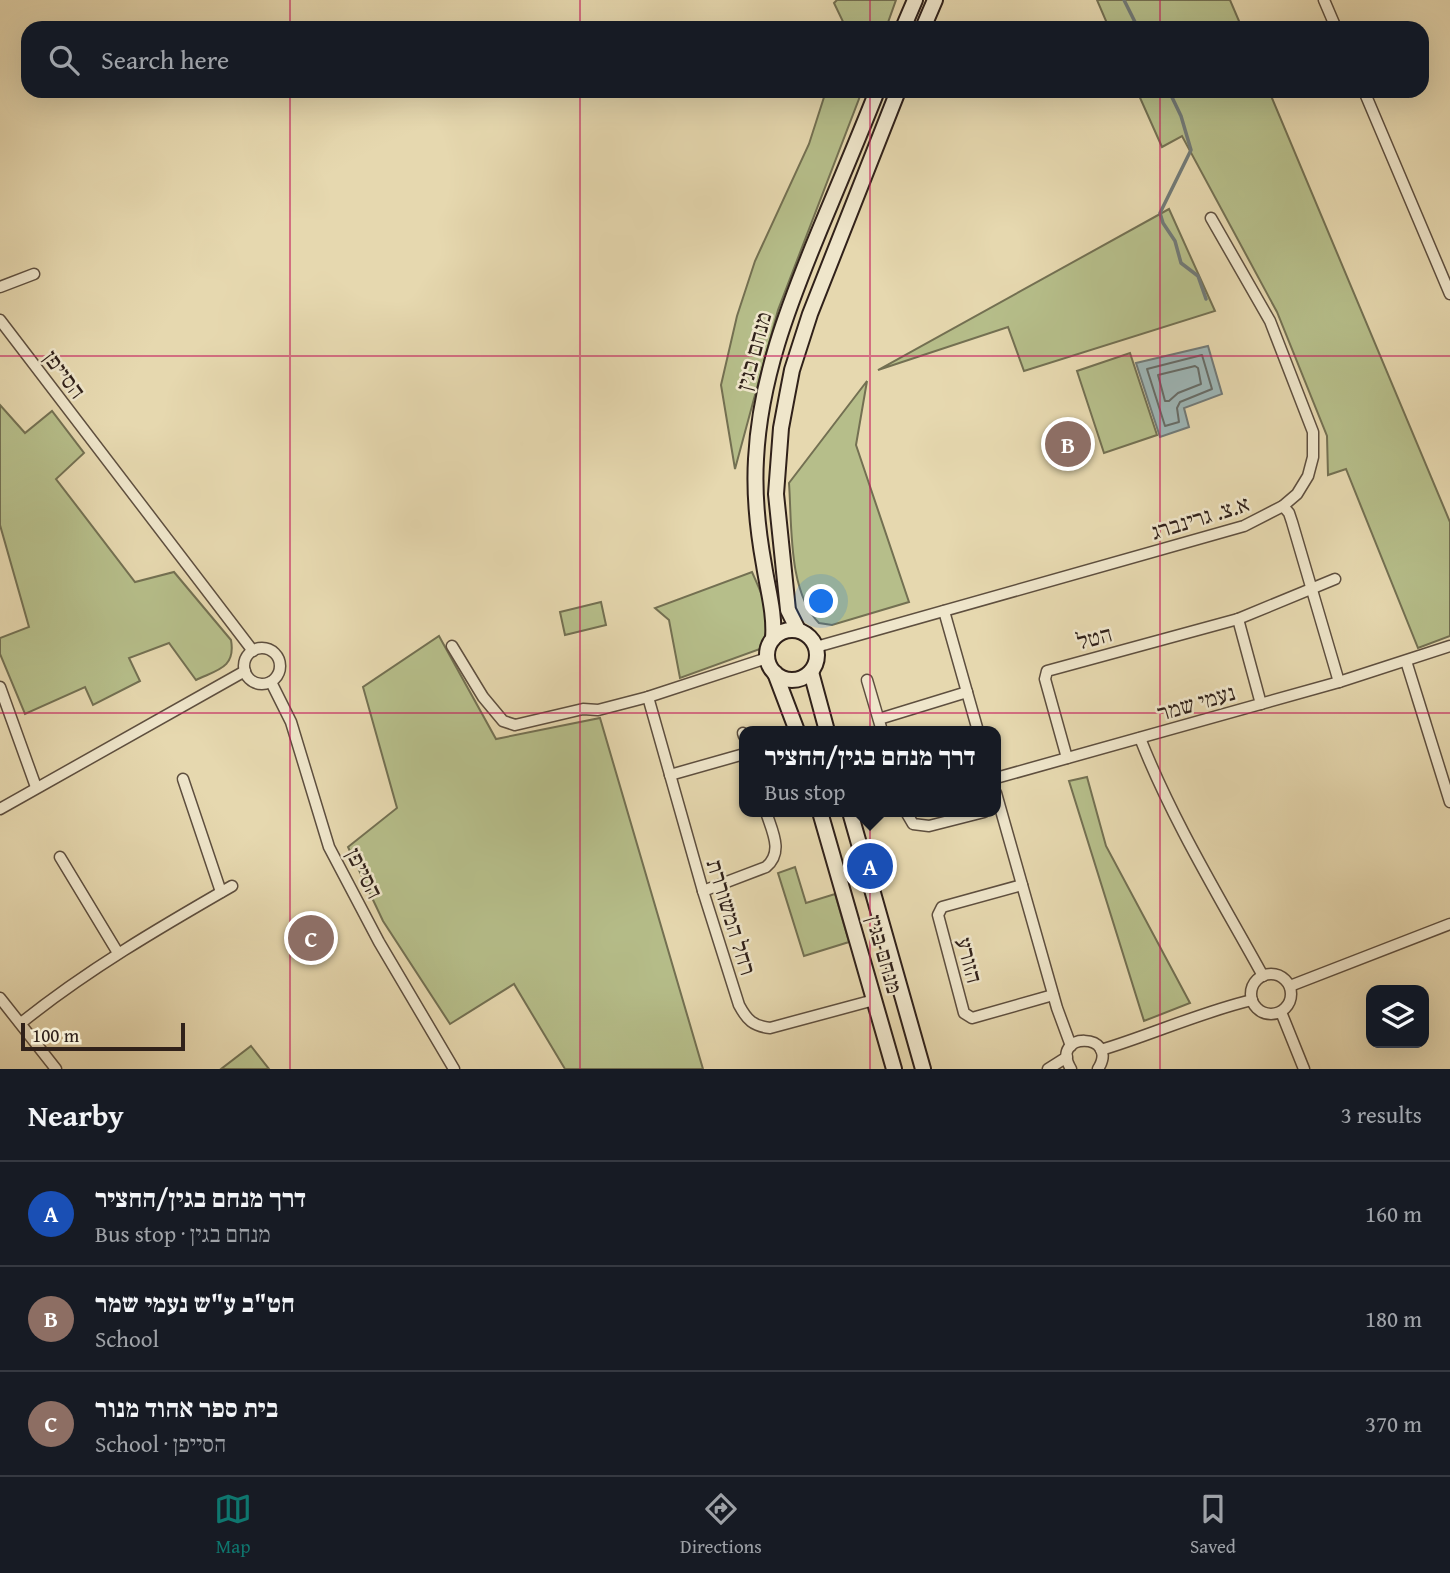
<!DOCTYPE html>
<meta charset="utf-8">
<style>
:root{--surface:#171b24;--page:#242831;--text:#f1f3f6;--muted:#9ea1a6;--line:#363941;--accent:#0f766e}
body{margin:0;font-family:"Gentium Book Plus","Frank Ruhl Libre",serif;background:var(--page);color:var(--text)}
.controls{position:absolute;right:21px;bottom:21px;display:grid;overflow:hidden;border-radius:14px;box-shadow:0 7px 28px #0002}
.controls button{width:63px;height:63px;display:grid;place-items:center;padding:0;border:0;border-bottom:2px solid var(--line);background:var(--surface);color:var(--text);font:35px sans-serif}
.scale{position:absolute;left:21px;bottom:18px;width:164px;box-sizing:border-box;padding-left:7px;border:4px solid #30211a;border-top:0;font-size:19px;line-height:24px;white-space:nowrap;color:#30211a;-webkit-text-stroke:5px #efe6cb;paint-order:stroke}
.you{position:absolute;left:822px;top:602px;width:24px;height:24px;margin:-18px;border:5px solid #fff;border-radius:50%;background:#1a73e8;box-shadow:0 0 0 10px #1a73e833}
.badge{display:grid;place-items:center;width:46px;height:46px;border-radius:50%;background:var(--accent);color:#fff;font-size:23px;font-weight:700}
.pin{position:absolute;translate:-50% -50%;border:4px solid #fff;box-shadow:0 2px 7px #0006}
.popup{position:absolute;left:739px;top:726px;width:262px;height:91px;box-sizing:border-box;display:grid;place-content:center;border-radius:14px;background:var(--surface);filter:drop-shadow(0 2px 5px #0005);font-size:23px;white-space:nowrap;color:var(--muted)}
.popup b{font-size:26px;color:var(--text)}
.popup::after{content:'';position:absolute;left:50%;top:100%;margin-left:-14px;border:14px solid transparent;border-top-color:var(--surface)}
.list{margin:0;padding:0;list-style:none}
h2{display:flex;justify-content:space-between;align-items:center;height:91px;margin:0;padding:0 28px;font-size:30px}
h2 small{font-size:23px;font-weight:400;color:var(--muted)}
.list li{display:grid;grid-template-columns:46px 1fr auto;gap:21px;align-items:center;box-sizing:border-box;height:105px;padding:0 28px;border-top:2px solid var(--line)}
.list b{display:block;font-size:26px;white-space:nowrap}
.list p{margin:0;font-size:23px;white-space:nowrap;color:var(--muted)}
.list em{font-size:23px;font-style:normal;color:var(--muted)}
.icon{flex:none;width:38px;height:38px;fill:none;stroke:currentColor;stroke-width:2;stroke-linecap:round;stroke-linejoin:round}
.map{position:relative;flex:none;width:1450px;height:1069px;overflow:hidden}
.search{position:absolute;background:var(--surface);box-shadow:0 7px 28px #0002;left:21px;right:21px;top:21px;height:77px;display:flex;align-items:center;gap:18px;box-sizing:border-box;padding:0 24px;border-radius:21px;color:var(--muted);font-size:26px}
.sheet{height:406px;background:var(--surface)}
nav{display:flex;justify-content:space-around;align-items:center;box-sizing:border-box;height:98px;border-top:2px solid var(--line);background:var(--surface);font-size:19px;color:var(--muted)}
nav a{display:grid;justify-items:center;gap:4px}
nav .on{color:var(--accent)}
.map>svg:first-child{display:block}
.green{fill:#b6be8a;stroke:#737052;stroke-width:2}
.water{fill:#9db6b7;stroke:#717a78;stroke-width:2}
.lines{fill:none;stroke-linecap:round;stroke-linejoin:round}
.shore{stroke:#666c68;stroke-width:2}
.stream{stroke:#717a78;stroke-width:3.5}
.street-casing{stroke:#5e4f3f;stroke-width:13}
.secondary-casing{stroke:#30211a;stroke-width:18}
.street{stroke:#efe6cb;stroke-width:10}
.secondary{stroke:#efe6cb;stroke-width:14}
.grid{fill:none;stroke:#c2185b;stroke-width:2;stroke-opacity:0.55}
.labels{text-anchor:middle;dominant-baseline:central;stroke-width:5;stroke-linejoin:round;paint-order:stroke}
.street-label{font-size:23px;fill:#30211a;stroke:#efe6cb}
</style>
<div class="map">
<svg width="1450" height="1069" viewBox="0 0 1450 1069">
<rect width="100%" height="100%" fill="#e6d8af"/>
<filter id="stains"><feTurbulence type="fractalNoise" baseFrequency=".00286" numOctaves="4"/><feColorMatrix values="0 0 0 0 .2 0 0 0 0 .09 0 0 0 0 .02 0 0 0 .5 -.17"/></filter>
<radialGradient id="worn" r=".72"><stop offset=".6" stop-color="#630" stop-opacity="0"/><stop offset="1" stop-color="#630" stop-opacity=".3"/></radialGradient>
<g class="green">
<path d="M 837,0 L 896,0 L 886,28 L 846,28 L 834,3 Z"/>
<path d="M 1097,0 L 1230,0 L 1242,28 L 1109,28 Z"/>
<path d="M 826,91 L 862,91 L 778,310 L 735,469 L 721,385 L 737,316 L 755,261 L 809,144 Z"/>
<path d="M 1137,91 L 1269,91 L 1450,522 L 1450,636 L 1418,648 L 1346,469 L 1328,475 L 1327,436 L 1277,312 L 1182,136 L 1162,147 Z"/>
<path d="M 1169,209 L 1215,311 L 1024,371 L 1008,327 L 878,370 Z"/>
<path d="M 1130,353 L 1157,435 L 1104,453 L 1077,371 Z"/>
<path d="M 867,381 L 856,445 L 909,602 L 832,625 L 819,623 C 788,592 792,525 789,483 Z"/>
<path d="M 0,405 L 25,433 L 52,411 L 84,453 L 56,479 L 135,582 L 174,572 L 231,640 C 236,668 217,670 196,680 L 169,643 L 129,658 L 140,681 L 93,705 L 85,687 L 25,714 L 0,654 L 0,638 L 29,627 L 0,525 Z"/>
<path d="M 752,572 C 765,602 775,618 760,649 L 680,678 L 669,620 L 655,608 Z"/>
<path d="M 601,602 L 606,625 L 565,635 L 560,612 Z"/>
<path d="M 439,636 L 496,739 L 600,718 L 703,1069 L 565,1069 L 514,984 L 450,1024 L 383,921 L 348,847 L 397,808 L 363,687 Z"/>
<path d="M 1087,777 L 1106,846 L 1190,1003 L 1144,1021 L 1069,781 Z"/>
<path d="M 795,867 L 806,903 L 835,894 L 849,942 L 804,956 L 778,873 Z"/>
<path d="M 251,1046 L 269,1069 L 221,1069 Z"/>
</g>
<path class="water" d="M 1208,346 L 1222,394 L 1184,408 L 1189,427 L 1160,437 L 1136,363 Z"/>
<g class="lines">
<g class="shore">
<path d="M 1202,355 L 1212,389 L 1180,402 L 1177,408 L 1179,422 L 1165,426 L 1147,369 Z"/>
<path d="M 1195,366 L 1198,368 L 1201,384 L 1178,393 L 1169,401 L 1165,401 L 1158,375 Z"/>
</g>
<g class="stream">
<path d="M 1124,0 L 1138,28"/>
<path d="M 1169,91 L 1181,116 L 1191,150 L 1160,213 L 1163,223 L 1175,241 L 1181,263 L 1198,276 L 1206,299"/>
</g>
<defs>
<g id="street">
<path d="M 1324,0 L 1336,28"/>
<path d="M 1364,91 L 1450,294"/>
<path d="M 0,287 L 34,274"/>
<path d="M 0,320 L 253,651"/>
<path d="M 1283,506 L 1289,513 L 1292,522 L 1339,682"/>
<path d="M 944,611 L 978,731"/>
<path d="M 1238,619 L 1261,704"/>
<path d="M 452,646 L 483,697 L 503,721 L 515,725 L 583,709 L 598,710 L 648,697 L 767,658"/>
<path d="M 816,647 L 1244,526 L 1283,506 L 1297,494 L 1308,476 L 1313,457 L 1313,432 L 1270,321 L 1211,218"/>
<circle cx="262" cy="666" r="18"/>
<path d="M 1406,661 L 1450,802"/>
<path d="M 867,680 L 882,731"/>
<path d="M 271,682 L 291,722 L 329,847 L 379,942 L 454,1069"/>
<path d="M 0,687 L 36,787"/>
<path d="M 648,697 L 703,891 L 739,1005 C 747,1020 753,1026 770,1028 L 874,1000"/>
<path d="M 879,719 L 967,692"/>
<path d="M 743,733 L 744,736"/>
<path d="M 1140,738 C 1172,820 1220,898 1263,976"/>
<path d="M 1067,758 L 1045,679 L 1047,671 L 1238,619 L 1335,579"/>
<path d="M 670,775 L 744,754"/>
<path d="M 996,778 L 1339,682 L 1450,646"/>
<path d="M 183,779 L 221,892"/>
<path d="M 996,793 L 1057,1008 L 1071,1046"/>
<path d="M 0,809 L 245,671"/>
<path d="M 906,812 L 913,824 L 929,826 L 984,812"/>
<path d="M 60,857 L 118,953"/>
<path d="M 1022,885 L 942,907 L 938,915 L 964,1013 L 972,1018 L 1053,995"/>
<path d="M 703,891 L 766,867 C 784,852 772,831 766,812"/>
<circle cx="1271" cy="994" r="20"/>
<path d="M 1290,986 L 1450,924"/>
<path d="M 0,998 L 56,1069"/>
<path d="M 1281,1012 L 1304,1069"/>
<path d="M 21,1023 C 87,970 159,928 232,886"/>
<path d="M 1101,1050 C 1151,1035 1201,1012 1252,1000"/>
<path d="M 1048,1069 L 1067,1057"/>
<path d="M 1071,1069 C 1048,1031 1121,1032 1098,1069"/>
</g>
<g id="secondary">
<path d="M 903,28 L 915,0"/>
<path d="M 923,28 L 935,0"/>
<circle cx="792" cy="655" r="25"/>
<path d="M 798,630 L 788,610 L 776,494 L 781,428 L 787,396 L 792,370 L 810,314 L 898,91"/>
<path d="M 773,639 C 775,613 768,591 764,565 C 758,532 754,493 756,459 C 760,379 788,307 818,234 C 838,186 858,139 877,91"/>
<path d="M 811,672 L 827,731"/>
<path d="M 775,673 L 797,731"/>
<path d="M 820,812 L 894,1069"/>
<path d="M 850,812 L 923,1069"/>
</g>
</defs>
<use href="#street" class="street-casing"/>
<use href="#secondary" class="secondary-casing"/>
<use href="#street" class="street"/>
<use href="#secondary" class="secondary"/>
</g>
<path class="grid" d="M 290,0 L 290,28M 580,0 L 580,28M 870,0 L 870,28M 1160,0 L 1160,28M 290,91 L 290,1069M 580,91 L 580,1069M 870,91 L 870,1069M 1160,91 L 1160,1069M 0,356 L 1450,356M 0,713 L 1450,713"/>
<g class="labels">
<g class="street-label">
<text transform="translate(753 351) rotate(-75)">מנחם בגין</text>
<text transform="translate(65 374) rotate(53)">הסייפן</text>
<text transform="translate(1200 517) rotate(-17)">א.צ. גרינברג</text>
<text transform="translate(1094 637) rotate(-15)">הטל</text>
<text transform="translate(1196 702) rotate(-16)">נעמי שמר</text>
<text transform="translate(365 873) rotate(63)">הסייפן</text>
<text transform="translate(732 917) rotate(73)">רחל המשוררת</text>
<text transform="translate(885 954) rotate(74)">מנחם בגין</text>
<text transform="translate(970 960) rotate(75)">הזורע</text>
</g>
</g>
<rect width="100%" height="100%" filter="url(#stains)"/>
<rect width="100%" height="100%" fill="url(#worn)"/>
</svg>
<div class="controls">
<button><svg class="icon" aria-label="layers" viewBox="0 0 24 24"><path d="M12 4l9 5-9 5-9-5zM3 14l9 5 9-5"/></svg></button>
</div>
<div class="scale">100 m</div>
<div class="you"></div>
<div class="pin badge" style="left:870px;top:866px;background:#1a4fb4">A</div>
<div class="popup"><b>דרך מנחם בגין/החציר</b>Bus stop</div>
<div class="pin badge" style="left:1068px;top:444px;background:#8d6e63">B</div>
<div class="pin badge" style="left:311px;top:938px;background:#8d6e63">C</div>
<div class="search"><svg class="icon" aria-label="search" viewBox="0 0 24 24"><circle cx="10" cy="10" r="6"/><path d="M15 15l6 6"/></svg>Search here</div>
</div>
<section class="sheet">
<h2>Nearby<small>3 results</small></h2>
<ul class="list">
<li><span class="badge" style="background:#1a4fb4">A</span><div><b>דרך מנחם בגין/החציר</b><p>Bus stop · מנחם בגין</p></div><em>160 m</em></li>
<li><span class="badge" style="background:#8d6e63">B</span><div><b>חט&quot;ב ע&quot;ש נעמי שמר</b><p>School</p></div><em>180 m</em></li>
<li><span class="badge" style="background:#8d6e63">C</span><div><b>בית ספר אהוד מנור</b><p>School · הסייפן</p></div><em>370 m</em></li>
</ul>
</section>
<nav>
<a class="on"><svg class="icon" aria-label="map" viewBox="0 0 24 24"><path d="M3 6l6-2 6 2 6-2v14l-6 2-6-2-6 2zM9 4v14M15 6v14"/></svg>Map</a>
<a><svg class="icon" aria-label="directions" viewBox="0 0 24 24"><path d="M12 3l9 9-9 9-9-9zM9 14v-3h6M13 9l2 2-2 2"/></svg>Directions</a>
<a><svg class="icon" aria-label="saved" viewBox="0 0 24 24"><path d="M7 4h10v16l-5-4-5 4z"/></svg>Saved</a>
</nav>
